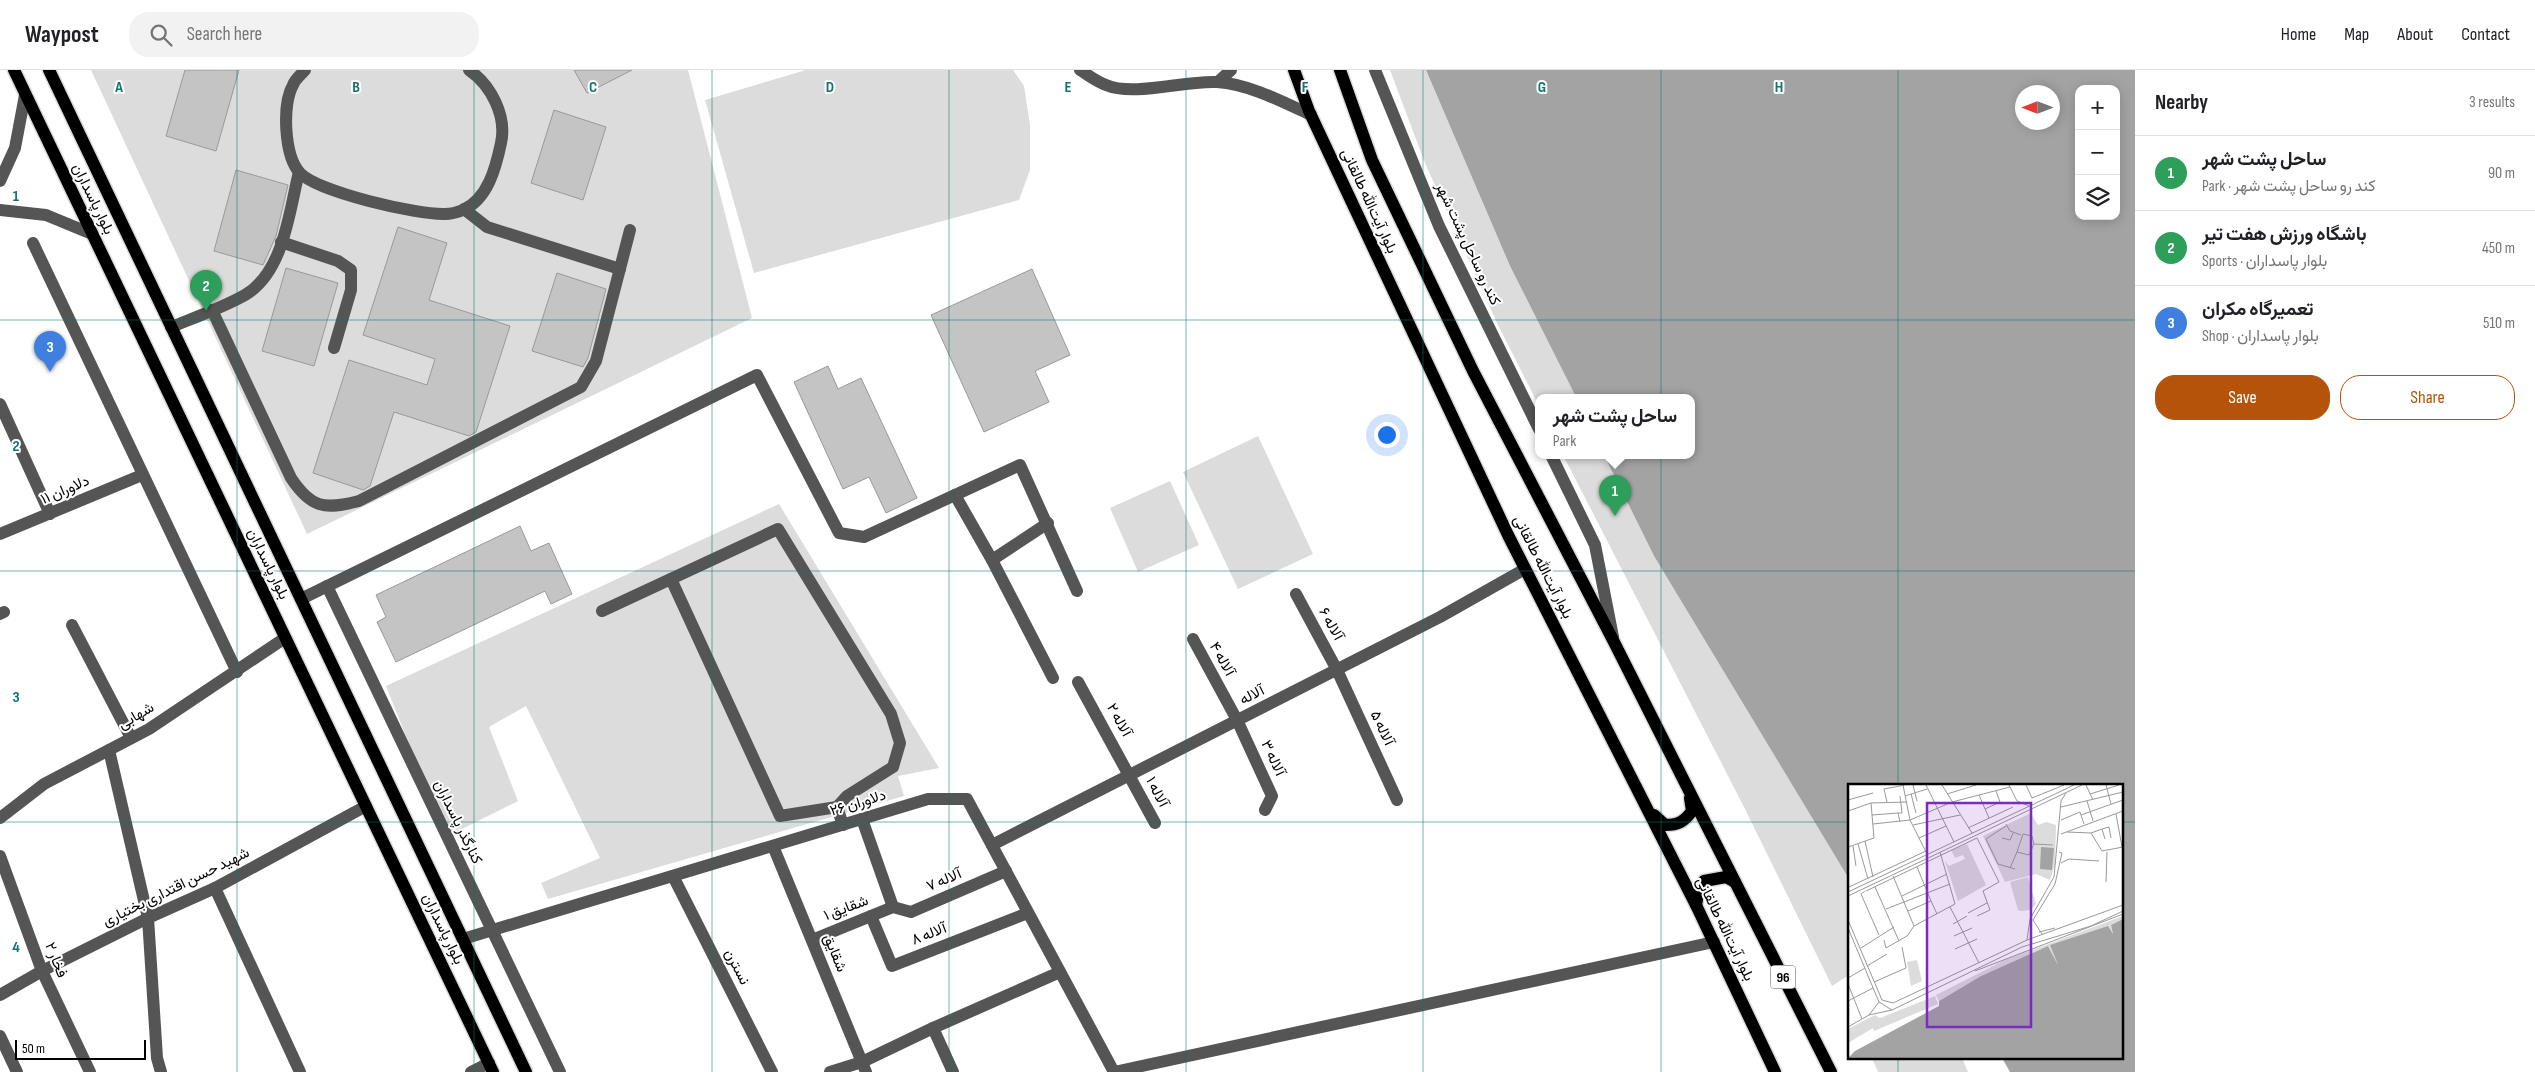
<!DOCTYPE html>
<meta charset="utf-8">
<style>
:root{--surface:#fff;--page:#f2f2f2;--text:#202124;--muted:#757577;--line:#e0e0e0;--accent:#b45309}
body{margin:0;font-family:"Sofia Sans Condensed",Vazirmatn,sans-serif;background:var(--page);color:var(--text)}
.controls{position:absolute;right:15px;top:15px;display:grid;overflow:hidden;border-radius:10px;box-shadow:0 2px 12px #0003}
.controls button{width:45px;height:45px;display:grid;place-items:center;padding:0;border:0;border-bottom:1px solid var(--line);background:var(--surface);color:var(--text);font:25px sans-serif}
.compass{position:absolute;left:2015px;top:15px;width:45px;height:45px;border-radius:50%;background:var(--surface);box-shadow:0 2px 12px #0003;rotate:270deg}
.scale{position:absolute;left:15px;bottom:12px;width:131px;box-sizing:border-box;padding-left:5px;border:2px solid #000;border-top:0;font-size:14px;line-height:18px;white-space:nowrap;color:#000;-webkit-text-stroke:4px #fff;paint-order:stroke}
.you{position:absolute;left:1386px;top:364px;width:18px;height:18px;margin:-12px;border:4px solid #fff;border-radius:50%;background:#1a73e8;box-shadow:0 0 0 8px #1a73e833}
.badge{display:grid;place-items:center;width:32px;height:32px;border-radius:50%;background:var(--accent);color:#fff;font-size:16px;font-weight:700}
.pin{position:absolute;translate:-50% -41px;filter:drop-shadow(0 1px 2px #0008)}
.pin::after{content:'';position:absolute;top:26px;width:18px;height:15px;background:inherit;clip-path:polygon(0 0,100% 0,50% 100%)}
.popup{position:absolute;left:1535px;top:324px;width:160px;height:65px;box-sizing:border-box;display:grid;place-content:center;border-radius:10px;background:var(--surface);filter:drop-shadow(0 1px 4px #0005);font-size:16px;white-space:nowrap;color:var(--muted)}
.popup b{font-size:19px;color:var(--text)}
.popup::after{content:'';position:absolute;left:50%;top:100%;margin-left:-10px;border:10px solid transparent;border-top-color:var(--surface)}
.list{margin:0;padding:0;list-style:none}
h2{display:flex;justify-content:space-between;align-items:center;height:65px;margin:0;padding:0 20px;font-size:21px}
h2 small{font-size:16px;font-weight:400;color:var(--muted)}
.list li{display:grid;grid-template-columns:32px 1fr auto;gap:15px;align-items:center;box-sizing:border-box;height:75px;padding:0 20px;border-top:1px solid var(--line)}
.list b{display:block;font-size:19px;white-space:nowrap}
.list p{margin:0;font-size:16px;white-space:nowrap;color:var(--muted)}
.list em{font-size:16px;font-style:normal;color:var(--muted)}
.actions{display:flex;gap:10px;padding:15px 20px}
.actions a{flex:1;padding:11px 0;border:1px solid var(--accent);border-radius:20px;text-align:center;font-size:18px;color:var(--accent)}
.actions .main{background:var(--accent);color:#fff}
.icon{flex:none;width:28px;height:28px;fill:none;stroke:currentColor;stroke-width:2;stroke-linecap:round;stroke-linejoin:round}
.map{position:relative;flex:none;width:2135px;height:1002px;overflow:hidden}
header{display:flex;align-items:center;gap:30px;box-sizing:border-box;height:70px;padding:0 25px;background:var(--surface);border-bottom:1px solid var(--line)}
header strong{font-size:24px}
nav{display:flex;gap:28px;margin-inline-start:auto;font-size:18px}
.search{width:350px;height:45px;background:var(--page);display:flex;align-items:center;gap:12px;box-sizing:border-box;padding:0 18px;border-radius:20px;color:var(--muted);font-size:19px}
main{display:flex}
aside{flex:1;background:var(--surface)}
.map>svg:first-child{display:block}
.green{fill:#dcdcdc}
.water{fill:#a3a3a3;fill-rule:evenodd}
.building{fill:#c4c4c4;stroke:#999}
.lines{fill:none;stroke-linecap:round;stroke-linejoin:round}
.major-casing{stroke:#dbdbdb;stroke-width:15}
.minor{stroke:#555;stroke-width:12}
.major{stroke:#000;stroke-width:12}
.grid{fill:none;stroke:#0f766e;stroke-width:1;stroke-opacity:0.55}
.labels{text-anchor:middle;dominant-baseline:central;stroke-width:4;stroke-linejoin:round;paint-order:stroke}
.shield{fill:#fff;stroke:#4c4c4c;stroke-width:1}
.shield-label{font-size:14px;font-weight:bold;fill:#000}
.street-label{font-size:15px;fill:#000;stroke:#fff}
.inset-road{fill:none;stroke:#999;stroke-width:1}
.view{fill:#7b2cbf;fill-opacity:0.15;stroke:#7b2cbf;stroke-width:2.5}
.inset-edge{fill:none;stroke:#000;stroke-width:2.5}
.grid-label{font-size:16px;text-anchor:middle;font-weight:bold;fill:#0f766e;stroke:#fff;stroke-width:4;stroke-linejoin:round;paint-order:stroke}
</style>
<header>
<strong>Waypost</strong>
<div class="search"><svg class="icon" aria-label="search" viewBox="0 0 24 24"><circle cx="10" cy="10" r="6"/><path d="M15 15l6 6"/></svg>Search here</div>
<nav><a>Home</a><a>Map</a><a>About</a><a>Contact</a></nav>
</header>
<main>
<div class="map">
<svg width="2135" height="1002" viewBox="0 0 2135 1002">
<rect width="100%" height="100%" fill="#fff"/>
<g class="green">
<path d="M 91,0 L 688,0 L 752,248 L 307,464 Z"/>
<path d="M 806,0 L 1013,0 L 1024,16 L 1030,55 L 1030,100 L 1019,130 L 754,203 L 705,30 Z"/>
<path d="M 1390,0 L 1426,0 L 1510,196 L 1576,327 L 1539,327 L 1539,336 L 1498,255 L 1425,93 Z"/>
<path d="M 1258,366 L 1313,484 L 1238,519 L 1183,402 Z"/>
<path d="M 1563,385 L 1604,385 L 1654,486 L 1849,809 L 1849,905 L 1832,916 L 1744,737 Z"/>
<path d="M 1170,411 L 1199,475 L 1138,502 L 1110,438 Z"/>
<path d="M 779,434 L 939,698 L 898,706 L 904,726 L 548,829 L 541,813 L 600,788 L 526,636 L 489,657 L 518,731 L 446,767 L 386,616 Z"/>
<path d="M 1872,988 L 1962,988 L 1968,1002 L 1878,1002 Z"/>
</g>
<path class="water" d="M 1426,0 L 2135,0 L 2135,1002 L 2010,1002 L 2002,988 L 2121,988 L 2121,716 L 1849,716 L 1849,809 L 1654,486 L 1604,385 L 1691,385 L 1691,327 L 1576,327 L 1510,196 ZM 2079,19 L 2116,19 L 2116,146 L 2079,146 ZM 2022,22 L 2052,22 L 2052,52 L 2022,52 Z"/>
<g class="building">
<path d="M 185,0 L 239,0 L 216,81 L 166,66 Z"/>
<path d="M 574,0 L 632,0 L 587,23 Z"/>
<path d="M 554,40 L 606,57 L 583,130 L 531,113 Z"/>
<path d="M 236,100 L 288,115 L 276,166 L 263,195 L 214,181 Z"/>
<path d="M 398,157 L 447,173 L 429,230 L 510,256 L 476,362 L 469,366 L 394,342 L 370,416 L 363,420 L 313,403 L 349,290 L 427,315 L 435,289 L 363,265 Z"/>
<path d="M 286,198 L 338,213 L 314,296 L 262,281 Z"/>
<path d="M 1032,199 L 1070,285 L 1035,301 L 1049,332 L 984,362 L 931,245 Z"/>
<path d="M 557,203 L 606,219 L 588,288 L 583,297 L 532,281 Z"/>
<path d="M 828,296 L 838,319 L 861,308 L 917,428 L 886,443 L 869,407 L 843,419 L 794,312 Z"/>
<path d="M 520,456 L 531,481 L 549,473 L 572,524 L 551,534 L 545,521 L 396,592 L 377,552 L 386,547 L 376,525 Z"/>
</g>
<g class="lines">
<defs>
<g id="major">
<path d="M 14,0 L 493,1002"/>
<path d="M 49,0 L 526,1002"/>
<path d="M 1294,0 L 1309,41 L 1508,465 L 1696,835 L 1775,1002"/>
<path d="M 1340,0 L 1372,90 L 1473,301 L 1614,572 L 1831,1002"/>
<path d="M 1654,745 L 1665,755 C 1678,755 1684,752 1692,741 L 1690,728"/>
<path d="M 1696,835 L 1699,820 L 1704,811 L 1726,807 L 1735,812"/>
</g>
</defs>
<use href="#major" class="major-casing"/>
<g class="minor">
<path d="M 305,0 C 301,5 295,9 293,15 C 282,34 284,86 300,103 C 318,122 417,145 445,144 C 450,144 458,142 463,140 C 488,129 496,97 501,73 C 507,46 491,15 469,0"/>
<path d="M 1080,0 C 1088,5 1097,12 1106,15 C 1134,27 1185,10 1217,12 C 1249,14 1283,32 1311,45"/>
<path d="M 1375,0 L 1439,156 L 1539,359"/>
<path d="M 1218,12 L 1231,0"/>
<path d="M 0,111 L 15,78 L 25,25"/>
<path d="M 464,139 L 487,157 L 620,199"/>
<path d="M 0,140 L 46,145 L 92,164"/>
<path d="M 281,172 L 338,191 L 351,200 L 351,220 L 334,278"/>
<path d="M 33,173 L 237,602"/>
<path d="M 212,240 L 291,408 C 311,438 324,440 359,431 L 581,317 L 596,291 L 630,160"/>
<path d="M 171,257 C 196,247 222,238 245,225 C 284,202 289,142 299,102"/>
<path d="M 0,334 L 50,444"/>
<path d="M 1551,385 L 1595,475 L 1613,567"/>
<path d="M 955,425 L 992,490 L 1053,608"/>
<path d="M 0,464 L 142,405"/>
<path d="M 992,490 L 1048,453"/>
<path d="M 671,509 L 780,746 L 837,737"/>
<path d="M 327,516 L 560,1002"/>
<path d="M 1296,524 L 1337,600 L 1397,730"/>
<path d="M 301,529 L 757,305 L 839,463 L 864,467 L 1020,395 L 1077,521"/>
<path d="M 602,541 L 778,459 L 891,644 L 900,673 L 893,697 L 847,726 L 837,737 L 843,755"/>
<path d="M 0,544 L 4,542"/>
<path d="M 72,555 L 131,668"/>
<path d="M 1193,569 L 1237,650 L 1272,726 L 1265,740"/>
<path d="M 1078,612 L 1155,753"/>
<path d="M 109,680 L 148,848 L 157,988 L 161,1002"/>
<path d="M 0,748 L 44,714 L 149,659 L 285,568"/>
<path d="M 862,749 L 893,837"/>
<path d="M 992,775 L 1440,547 L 1525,499"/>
<path d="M 773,776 L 866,1002"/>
<path d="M 0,786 L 42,901 L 90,1002"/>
<path d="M 673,806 L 772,1002"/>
<path d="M 215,818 L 300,1002"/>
<path d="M 893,837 L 911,842 L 1006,801"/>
<path d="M 871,846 L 892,896 L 1028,843"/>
<path d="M 463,869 L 928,729 L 967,729 L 1114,1002"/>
<path d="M 812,870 L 893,837"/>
<path d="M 0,925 L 42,901 L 148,848 L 215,818 L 366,736"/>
<path d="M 0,966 L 17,1002"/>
<path d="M 471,1002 L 489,993"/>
<path d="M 830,1002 L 862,992 L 933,958"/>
<path d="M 953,1002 L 933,958 L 1060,902"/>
<path d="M 1114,1002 L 1714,872"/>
</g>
<use href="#major" class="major"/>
</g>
<path class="grid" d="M 237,0 L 237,1002M 474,0 L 474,1002M 712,0 L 712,1002M 949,0 L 949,1002M 1186,0 L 1186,1002M 1423,0 L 1423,1002M 1661,0 L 1661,1002M 1898,0 L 1898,716M 0,250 L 2135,250M 0,501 L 2135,501M 0,752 L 1849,752M 2121,752 L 2135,752M 1898,988 L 1898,1002"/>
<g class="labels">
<rect class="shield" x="1770.5" y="895.5" width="25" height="23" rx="4"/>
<g class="shield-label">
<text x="1783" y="907">96</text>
</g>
<g class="street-label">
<text transform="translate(93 129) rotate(64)">بلوار پاسداران</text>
<text transform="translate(1369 131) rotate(65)">بلوار آیت‌الله طالقانی</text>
<text transform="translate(1468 174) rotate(65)">کند رو ساحل پشت شهر</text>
<text transform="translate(65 420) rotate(-23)">دلاوران ۱۱</text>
<text transform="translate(268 494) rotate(64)">بلوار پاسداران</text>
<text transform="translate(1543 497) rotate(63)">بلوار آیت‌الله طالقانی</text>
<text transform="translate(1331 554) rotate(61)">آلاله ۶</text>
<text transform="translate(1222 589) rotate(61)">آلاله ۴</text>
<text transform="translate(1252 625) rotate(-27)">آلاله</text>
<text transform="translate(136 646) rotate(-30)">شهابی</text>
<text transform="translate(1119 650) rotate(61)">آلاله ۲</text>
<text transform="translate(1382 658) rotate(65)">آلاله ۵</text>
<text transform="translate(1273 688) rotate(65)">آلاله ۳</text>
<text transform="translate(1157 722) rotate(63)">آلاله ۱</text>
<text transform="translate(858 733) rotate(-17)">دلاوران ۲۶</text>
<text transform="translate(458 752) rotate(64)">کنارگذر پاسداران</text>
<text transform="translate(944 810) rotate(-23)">آلاله ۷</text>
<text transform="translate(176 817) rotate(-26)">شهید حسن اقتداری بختیاری</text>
<text transform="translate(846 838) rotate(-21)">شقایق ۱</text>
<text transform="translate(443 859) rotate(64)">بلوار پاسداران</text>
<text transform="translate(1725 859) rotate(64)">بلوار آیت‌الله طالقانی</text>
<text transform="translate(929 864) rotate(-21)">آلاله ۸</text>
<text transform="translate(835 883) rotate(68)">شقایق</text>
<text transform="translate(56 890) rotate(68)">فخار ۲</text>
<text transform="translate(737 897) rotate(63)">نسترن</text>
</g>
</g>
<g transform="translate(1848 714)">
<rect width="275" height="275" fill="#fff"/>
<path d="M 183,29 L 190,41 L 198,38 L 208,41 L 207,80 L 202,96 L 188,90 L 157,98 L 135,52 ZM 119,60 L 138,101 L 110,117 L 97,77 L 101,82 L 117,75 L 115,71 L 107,74 L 103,66 ZM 180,93 L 188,120 L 182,126 L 173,127 L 170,126 L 162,98 ZM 275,132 L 275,135 L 263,141 L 265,150 L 259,143 L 203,161 L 210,181 L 200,162 L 133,192 L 91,217 L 88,211 L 157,176 ZM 69,176 L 74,197 L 63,202 L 59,178 ZM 87,212 L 90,220 L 26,247 L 25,244 L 0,259 L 0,245 L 27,231 L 32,234 Z" fill="#dcdcdc"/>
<path d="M 193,63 L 206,64 L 204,86 L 192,85 ZM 275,135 L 275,274 L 0,274 L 7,267 L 91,222 L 91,217 L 133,192 L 200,162 L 210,181 L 202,161 L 260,142 L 265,150 L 263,141 Z" fill="#a3a3a3"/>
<path class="inset-road" d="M 55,1 L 62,36 L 78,68M 65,1 L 69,17M 78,1 L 106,58M 94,1 L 124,49M 161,1 L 169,17 L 181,22M 178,1 L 184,14 L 216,1M 238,1 L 245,16M 258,1 L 263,20M 63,10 L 68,29M 99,10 L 128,1M 242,10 L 271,1M 131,11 L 141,34M 57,12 L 79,5M 0,16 L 25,9M 239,17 L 245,37M 39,18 L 36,5 L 57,1M 213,23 L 275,8M 137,25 L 152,18 L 148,7M 0,27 L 23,19 L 59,18M 50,29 L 54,29 L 52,12M 268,30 L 274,63M 24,31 L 50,29 L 52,38M 233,31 L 275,16M 213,36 L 232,28 L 236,40M 25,40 L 62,36 L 104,18 L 162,3M 158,40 L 162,47 L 173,51M 65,41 L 112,31M 158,42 L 138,55 L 150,80 L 167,85M 120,44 L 165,23M 254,45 L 261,43 L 263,54M 219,48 L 243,49 L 254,67 L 275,63M 243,49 L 254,45 L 257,55M 213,50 L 275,27M 71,54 L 98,42M 154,54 L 162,56 L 165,49M 17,57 L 25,93M 10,60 L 20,95M 186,60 L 181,71 L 169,68 L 175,50 L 184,52 L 186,60 L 205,61M 5,62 L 8,82M 0,63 L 26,54 L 23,19M 213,79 L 221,75 L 251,77M 69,83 L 83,117M 162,84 L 169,68M 45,92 L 66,142M 258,98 L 259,68M 1,103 L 78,67M 27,103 L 51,157M 17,107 L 13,110 L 31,151M 18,107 L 129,54M 0,108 L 226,1M 0,112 L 234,1M 54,112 L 99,90M 102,123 L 131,179M 38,125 L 102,100M 60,127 L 83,117 L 89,130M 120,129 L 139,119M 129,132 L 142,126 L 135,107 L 151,98 L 129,54M 0,136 L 34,216 L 45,219 L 179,156 L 275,121M 105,140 L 119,132M 0,144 L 31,218 L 44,226 L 174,163 L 243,142 L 275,127M 191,148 L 207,144M 194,150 L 185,136 L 207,100 L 214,69 L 211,68M 106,152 L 124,144M 36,156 L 38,164 L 59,152 L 66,142 L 107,120 L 92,68M 179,156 L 182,135 L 206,93 L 213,17 L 218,9M 13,164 L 46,143M 107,165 L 129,155M 19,182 L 39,170M 127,187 L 275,130M 0,194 L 17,184M 26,198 L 58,184 L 54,163M 0,200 L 14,235M 0,217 L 25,204M 21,231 L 31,218M 0,243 L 21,231 L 44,226"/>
<path class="view" d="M 79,19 L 183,19 L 183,243 L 79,243 Z"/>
<rect width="275" height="275" class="inset-edge"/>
</g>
<g class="grid-label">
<text x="119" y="22">A</text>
<text x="356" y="22">B</text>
<text x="593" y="22">C</text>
<text x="830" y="22">D</text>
<text x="1068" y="22">E</text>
<text x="1305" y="22">F</text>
<text x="1542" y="22">G</text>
<text x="1779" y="22">H</text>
<text x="16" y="131">1</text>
<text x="16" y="381">2</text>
<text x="16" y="632">3</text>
<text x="16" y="882">4</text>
</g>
</svg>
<div class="controls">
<button>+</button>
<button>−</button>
<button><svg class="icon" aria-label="layers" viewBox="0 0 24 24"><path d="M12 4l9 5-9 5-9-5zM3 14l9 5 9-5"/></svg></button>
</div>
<svg class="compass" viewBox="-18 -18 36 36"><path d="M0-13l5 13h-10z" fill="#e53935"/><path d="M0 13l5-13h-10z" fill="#757577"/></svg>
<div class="scale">50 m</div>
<div class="you"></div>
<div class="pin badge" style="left:1615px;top:446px;background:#2e9e5b">1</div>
<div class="popup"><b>ساحل پشت شهر</b>Park</div>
<div class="pin badge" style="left:206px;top:241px;background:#2e9e5b">2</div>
<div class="pin badge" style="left:50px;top:302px;background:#3f7fe0">3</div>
</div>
<aside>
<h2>Nearby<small>3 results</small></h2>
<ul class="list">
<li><span class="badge" style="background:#2e9e5b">1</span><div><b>ساحل پشت شهر</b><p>Park · کند رو ساحل پشت شهر</p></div><em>90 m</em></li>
<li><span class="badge" style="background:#2e9e5b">2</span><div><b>باشگاه ورزش هفت تیر</b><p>Sports · بلوار پاسداران</p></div><em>450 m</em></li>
<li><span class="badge" style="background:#3f7fe0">3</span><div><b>تعمیرگاه مکران</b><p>Shop · بلوار پاسداران</p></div><em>510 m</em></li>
</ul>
<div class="actions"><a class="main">Save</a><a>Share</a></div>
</aside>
</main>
